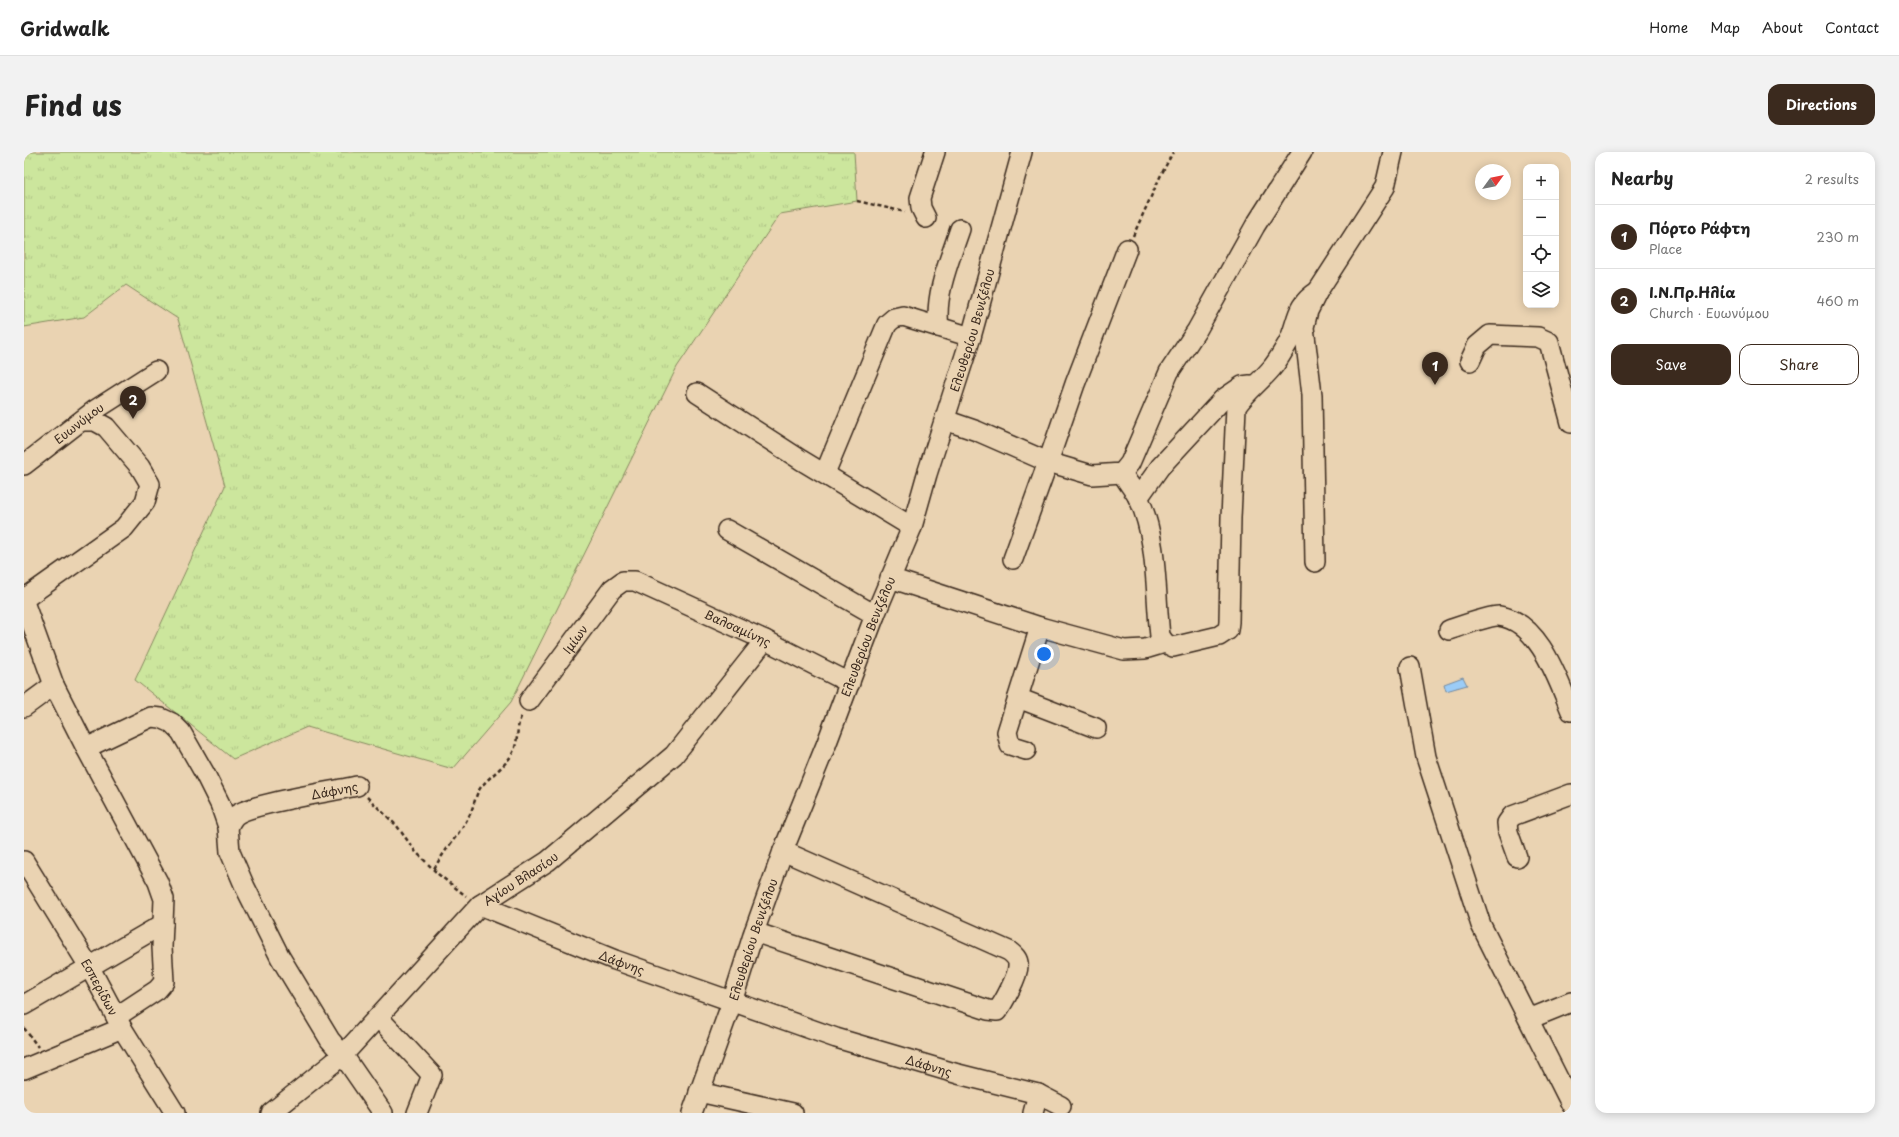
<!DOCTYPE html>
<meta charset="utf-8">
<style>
:root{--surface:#fff;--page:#f2f2f2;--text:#222;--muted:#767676;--line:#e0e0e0;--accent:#3b2a1e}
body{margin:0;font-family:"Playpen Sans",sans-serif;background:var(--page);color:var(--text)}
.controls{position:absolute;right:12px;top:12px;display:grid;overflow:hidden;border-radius:8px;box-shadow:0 2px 10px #0003}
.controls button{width:36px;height:36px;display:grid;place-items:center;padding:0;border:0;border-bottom:1px solid var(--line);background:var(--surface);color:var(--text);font:20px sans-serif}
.compass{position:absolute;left:1451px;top:12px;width:36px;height:36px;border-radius:50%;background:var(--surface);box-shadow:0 2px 10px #0003;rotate:57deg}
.you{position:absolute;left:1020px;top:502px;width:14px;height:14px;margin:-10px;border:3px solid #fff;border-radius:50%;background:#1a73e8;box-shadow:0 0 0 6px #1a73e833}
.badge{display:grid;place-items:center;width:26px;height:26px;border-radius:50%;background:var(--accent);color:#fff;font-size:13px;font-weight:700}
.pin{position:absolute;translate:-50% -33px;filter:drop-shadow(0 1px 2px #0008)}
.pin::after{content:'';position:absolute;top:21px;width:14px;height:12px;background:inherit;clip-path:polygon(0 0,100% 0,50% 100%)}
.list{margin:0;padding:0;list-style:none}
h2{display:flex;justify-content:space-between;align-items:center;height:52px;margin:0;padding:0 16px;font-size:17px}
h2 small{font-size:13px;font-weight:400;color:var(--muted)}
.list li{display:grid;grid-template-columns:26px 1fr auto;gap:12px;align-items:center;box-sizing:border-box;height:64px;padding:0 16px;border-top:1px solid var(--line)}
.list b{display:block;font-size:15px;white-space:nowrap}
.list p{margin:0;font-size:13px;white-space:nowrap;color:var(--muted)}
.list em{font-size:13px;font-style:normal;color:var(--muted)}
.actions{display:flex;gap:8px;padding:12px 16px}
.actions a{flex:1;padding:9px 0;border:1px solid var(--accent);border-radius:12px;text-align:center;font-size:14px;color:var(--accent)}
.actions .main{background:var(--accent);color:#fff}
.icon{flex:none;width:22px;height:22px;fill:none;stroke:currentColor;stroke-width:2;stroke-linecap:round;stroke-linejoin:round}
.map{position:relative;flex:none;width:1547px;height:961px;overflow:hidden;border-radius:12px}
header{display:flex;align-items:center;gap:24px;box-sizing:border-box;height:56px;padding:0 20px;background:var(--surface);border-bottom:1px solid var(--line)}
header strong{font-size:19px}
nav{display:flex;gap:22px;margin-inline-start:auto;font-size:14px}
.intro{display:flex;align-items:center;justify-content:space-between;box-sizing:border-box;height:96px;padding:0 24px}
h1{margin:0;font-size:28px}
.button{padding:10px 18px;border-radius:12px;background:var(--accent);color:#fff;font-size:14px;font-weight:700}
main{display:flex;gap:24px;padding:0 24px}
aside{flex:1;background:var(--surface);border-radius:12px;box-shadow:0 2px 10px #0003}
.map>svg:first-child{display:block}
.grass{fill:url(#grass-tufts);stroke:#84885e}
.water{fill:url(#water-ripples);stroke:#758ba0}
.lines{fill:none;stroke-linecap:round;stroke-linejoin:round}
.minor-casing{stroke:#3b2a1e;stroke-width:22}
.path{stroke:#3b2a1e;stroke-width:2.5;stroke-dasharray:4 3;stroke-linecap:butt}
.minor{stroke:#ead3b2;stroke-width:19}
.labels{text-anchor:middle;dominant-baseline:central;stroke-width:3;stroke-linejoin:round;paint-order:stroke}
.street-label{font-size:12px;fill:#3b2a1e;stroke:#ead3b2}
</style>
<header>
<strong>Gridwalk</strong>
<nav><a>Home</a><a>Map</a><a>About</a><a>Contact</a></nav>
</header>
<div class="intro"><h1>Find us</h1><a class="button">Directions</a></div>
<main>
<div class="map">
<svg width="1547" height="961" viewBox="0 0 1547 961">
<defs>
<pattern id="grass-tufts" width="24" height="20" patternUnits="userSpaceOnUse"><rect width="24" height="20" fill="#cce69d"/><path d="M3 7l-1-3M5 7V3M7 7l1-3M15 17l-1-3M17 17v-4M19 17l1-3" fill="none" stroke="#b0c587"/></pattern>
<pattern id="water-ripples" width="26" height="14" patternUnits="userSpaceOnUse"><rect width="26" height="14" fill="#9bccf7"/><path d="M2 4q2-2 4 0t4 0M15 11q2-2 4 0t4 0" fill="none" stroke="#86afd3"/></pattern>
</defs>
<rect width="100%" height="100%" fill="#ead3b2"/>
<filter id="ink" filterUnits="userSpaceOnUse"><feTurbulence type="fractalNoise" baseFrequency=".025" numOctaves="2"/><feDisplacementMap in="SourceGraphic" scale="8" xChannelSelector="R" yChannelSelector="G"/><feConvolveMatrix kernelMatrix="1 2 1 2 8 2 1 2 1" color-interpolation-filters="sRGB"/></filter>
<g filter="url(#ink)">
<path class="grass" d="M 0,0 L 830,0 L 833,49 L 756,62 L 653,215 L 487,550 L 429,617 L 283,575 L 209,607 L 111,528 L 201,334 L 154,167 L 102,133 L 60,165 L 0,175 Z"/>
<path class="water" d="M 1439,525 L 1443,533 L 1422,539 L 1420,532 Z"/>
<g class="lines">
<defs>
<g id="minor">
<path d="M 902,66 L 897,56 L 896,46 L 911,0"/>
<path d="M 1103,97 L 1051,232 L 1024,310 L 1068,323 L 1098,321 L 1106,311 L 1145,220 L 1173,178 L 1231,74 L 1278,0"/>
<path d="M 915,175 C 910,143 926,107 936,77"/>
<path d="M 1446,209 L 1453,194 L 1466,183 L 1514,185 L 1525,190 L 1547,271"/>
<path d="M 673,241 L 777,308 L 888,375"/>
<path d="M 921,268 L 953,279 L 1024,310 L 989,407"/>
<path id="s1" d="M 0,313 L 71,258 L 132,219"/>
<path d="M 801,321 L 863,172 L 870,166 L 879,164 L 947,185"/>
<path d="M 1098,321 C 1103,330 1110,338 1115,347 C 1134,389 1131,438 1136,484 L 1141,491 L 1149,495 L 1195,484 L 1204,478 L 1205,470 L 1207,366 L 1212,255 C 1222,240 1236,230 1247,217 C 1254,209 1259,199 1264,191 C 1275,169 1270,154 1294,139"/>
<path d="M 1114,346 L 1136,315 L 1199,247 L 1218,234 L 1226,233"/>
<path d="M 703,378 L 851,463"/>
<path d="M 1291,410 L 1288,243 L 1280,175 L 1284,159 L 1294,139 L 1361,35 L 1369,0"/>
<path d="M 866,426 L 1016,475 L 1100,498 L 1121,497 L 1141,491"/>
<path d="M 0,447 L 100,376 L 121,350 L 126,332 L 116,315 L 82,275 L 71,269 L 58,269"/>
<path d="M 0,450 L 30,533 L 62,596 L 134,730 L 140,747 L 138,795 L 140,830 L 133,838 L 92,865"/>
<path d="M 1425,478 C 1434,475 1467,463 1475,464 C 1515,469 1534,528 1547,559"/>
<path d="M 1386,515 L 1402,605 L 1457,773 L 1547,952"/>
<path d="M 994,546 L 1072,576"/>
<path id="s2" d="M 505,549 L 588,437 L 599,429 L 611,429 L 741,488 L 826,531"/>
<path d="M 0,555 L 30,533"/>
<path d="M 62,596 L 127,565 L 137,566 L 148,571 L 157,580 L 181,622 L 196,652 L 204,675 L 206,700 L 221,735 L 256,805 L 306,888 L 319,903 L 359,961"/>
<path d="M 1002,598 L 986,593 L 983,580 L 1016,475"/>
<path id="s3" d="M 204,675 C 206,671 208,667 211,664 C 223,652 311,639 333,634"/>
<path d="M 1493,705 L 1484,680 L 1483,671 L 1488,664 L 1547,642"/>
<path id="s4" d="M 0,709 L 66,816 L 98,876 L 151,961"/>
<path id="s5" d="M 456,753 L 591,808 L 812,886 L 934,922 L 1014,942 L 1037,954"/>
<path d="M 730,780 L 964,858 L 973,859 C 979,852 994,824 994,814 C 995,807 990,803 985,799 L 759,699"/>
<path d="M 0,853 L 139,772"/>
<path d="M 354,865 L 408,923 L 393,961"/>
<path d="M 1505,867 L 1547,850"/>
<path d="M 0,917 L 98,876"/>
<path d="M 675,940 L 769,961"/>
<path id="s6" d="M 247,961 L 319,903 L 456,753 L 524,709 L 650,603 L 741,488"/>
<path id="s7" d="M 668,961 L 708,850 L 730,780 L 759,699 L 802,593 L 851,463 L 888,375 L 903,322 L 947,185 L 998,0"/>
<path d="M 1009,961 L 1014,942"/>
</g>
</defs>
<use href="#minor" class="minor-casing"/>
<g class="path">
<path d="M 833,49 L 881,60"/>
<path d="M 1109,84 L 1136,25 L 1149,0"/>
<path d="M 343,645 L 373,674 L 391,699 L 414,722 L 442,744"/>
<path d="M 410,717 C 420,698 435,683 445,664 C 450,655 451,643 457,635 C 466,624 479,616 487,604 C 496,589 491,576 498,563"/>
<path d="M 0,876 L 14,895"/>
</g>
<use href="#minor" class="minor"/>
</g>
</g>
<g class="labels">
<g class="street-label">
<text stroke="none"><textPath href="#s7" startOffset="832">Ελευθερίου Βενιζέλου</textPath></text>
<text stroke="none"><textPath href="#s1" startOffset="69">Ευωνύμου</textPath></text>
<text stroke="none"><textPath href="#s2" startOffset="278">Βαλσαμίνης</textPath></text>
<text stroke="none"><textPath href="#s7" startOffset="508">Ελευθερίου Βενιζέλου</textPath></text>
<text stroke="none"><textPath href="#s2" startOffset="77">Ιμίων</textPath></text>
<text stroke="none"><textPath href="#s3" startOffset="116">Δάφνης</textPath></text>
<text stroke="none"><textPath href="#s6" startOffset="344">Αγίου Βλασίου</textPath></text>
<text stroke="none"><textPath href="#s7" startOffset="184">Ελευθερίου Βενιζέλου</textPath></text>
<text stroke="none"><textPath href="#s5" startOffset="153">Δάφνης</textPath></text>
<text stroke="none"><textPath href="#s4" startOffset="147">Εσπερίδων</textPath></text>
<text stroke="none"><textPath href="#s5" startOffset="477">Δάφνης</textPath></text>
</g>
</g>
</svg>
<div class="controls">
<button>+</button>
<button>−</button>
<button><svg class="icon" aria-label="locate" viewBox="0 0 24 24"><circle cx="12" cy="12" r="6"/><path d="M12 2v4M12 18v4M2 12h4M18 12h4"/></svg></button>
<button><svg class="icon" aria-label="layers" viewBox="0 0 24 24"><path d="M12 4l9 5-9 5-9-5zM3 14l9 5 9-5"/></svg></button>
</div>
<svg class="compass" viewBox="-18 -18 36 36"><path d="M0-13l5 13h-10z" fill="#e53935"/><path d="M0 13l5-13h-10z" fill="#767676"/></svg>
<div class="you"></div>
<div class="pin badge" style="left:1411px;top:233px">1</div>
<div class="pin badge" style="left:109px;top:267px">2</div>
</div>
<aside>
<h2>Nearby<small>2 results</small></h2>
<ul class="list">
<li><span class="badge">1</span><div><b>Πόρτο Ράφτη</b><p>Place</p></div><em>230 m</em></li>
<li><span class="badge">2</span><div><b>Ι.Ν.Πρ.Ηλία</b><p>Church · Ευωνύμου</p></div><em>460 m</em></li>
</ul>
<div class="actions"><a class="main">Save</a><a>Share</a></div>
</aside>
</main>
